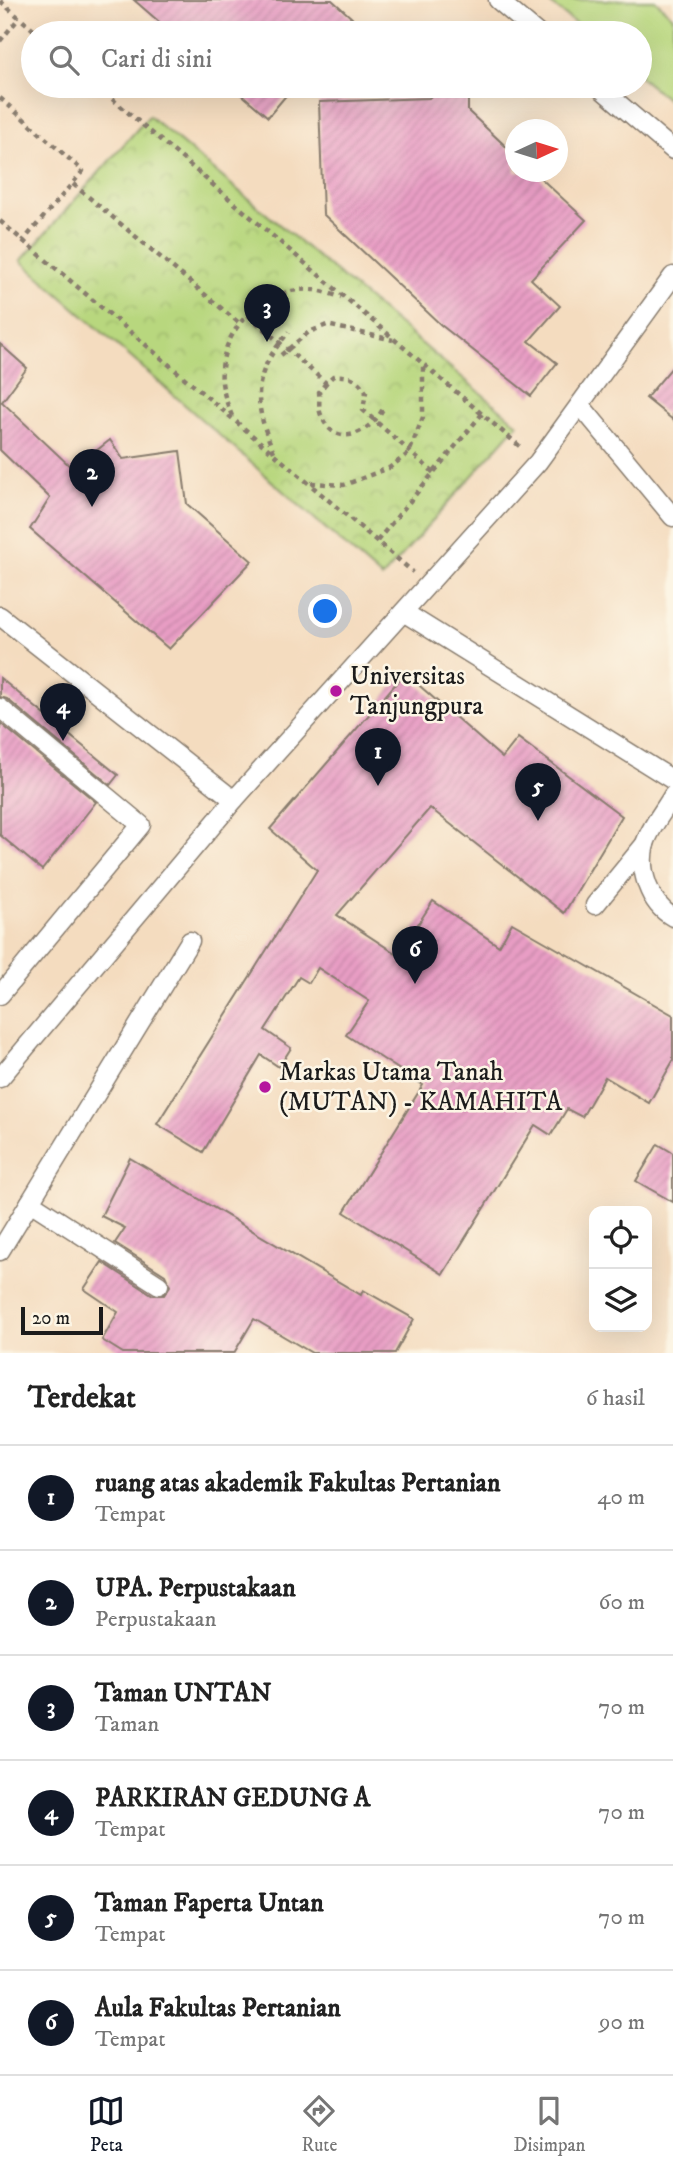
<!DOCTYPE html>
<html lang="id">
<style>
:root{--surface:#fff;--page:#f2f2f2;--text:#222;--muted:#767676;--line:#e0e0e0;--accent:#111827}
body{margin:0;font-family:"IM FELL DW Pica",serif;background:var(--page);color:var(--text)}
.controls{position:absolute;right:21px;bottom:21px;display:grid;overflow:hidden;border-radius:14px;box-shadow:0 7px 28px #0002}
.controls button{width:63px;height:63px;display:grid;place-items:center;padding:0;border:0;border-bottom:2px solid var(--line);background:var(--surface);color:var(--text);font:35px sans-serif}
.compass{position:absolute;left:505px;top:119px;width:63px;height:63px;border-radius:50%;background:var(--surface);box-shadow:0 7px 28px #0002;rotate:86deg}
.scale{position:absolute;left:21px;bottom:18px;width:82px;box-sizing:border-box;padding-left:7px;border:4px solid #1c1c1c;border-top:0;font-size:19px;line-height:24px;white-space:nowrap;color:#1c1c1c;-webkit-text-stroke:5px #fcf5e5;paint-order:stroke}
.you{position:absolute;left:326px;top:612px;width:24px;height:24px;margin:-18px;border:5px solid #fff;border-radius:50%;background:#1a73e8;box-shadow:0 0 0 10px #1a73e833}
.badge{display:grid;place-items:center;width:46px;height:46px;border-radius:50%;background:var(--accent);color:#fff;font-size:23px;font-weight:700}
.pin{position:absolute;translate:-50% -58px;filter:drop-shadow(0 2px 4px #0008)}
.pin::after{content:'';position:absolute;top:37px;width:24px;height:21px;background:inherit;clip-path:polygon(0 0,100% 0,50% 100%)}
.list{margin:0;padding:0;list-style:none}
h2{display:flex;justify-content:space-between;align-items:center;height:91px;margin:0;padding:0 28px;font-size:30px}
h2 small{font-size:23px;font-weight:400;color:var(--muted)}
.list li{display:grid;grid-template-columns:46px 1fr auto;gap:21px;align-items:center;box-sizing:border-box;height:105px;padding:0 28px;border-top:2px solid var(--line)}
.list b{display:block;font-size:26px;white-space:nowrap}
.list p{margin:0;font-size:23px;white-space:nowrap;color:var(--muted)}
.list em{font-size:23px;font-style:normal;color:var(--muted)}
.icon{flex:none;width:38px;height:38px;fill:none;stroke:currentColor;stroke-width:2;stroke-linecap:round;stroke-linejoin:round}
.map{position:relative;flex:none;width:673px;height:1353px;overflow:hidden}
.search{position:absolute;background:var(--surface);box-shadow:0 7px 28px #0002;left:21px;right:21px;top:21px;height:77px;display:flex;align-items:center;gap:18px;box-sizing:border-box;padding:0 24px;border-radius:38px;color:var(--muted);font-size:26px}
.sheet{height:721px;background:var(--surface)}
nav{display:flex;justify-content:space-around;align-items:center;box-sizing:border-box;height:98px;border-top:2px solid var(--line);background:var(--surface);font-size:19px;color:var(--muted)}
nav a{display:grid;justify-items:center;gap:4px}
nav .on{color:var(--accent)}
.map>svg:first-child{display:block}
.park{fill:url(#park-crowns);stroke:#6a7a4d;stroke-width:2}
.garden{fill:#b8d77e;stroke:#6a7a4d;stroke-width:2}
.building{fill:url(#building-hatch)}
.lines{fill:none;stroke-linecap:round;stroke-linejoin:round}
.lane-casing{stroke:#887c6e;stroke-width:21}
.path{stroke:#887c6e;stroke-width:4.5;stroke-dasharray:5 5;stroke-linecap:butt}
.lane{stroke:#fff;stroke-width:18}
.poi-dot{fill:#b5179e;stroke:#fcf5e5;stroke-width:2.5}
.labels{text-anchor:middle;dominant-baseline:central;stroke-width:5;stroke-linejoin:round;paint-order:stroke}
.poi-label{font-size:26px;fill:#1c1c1c;stroke:#fcf5e5;text-anchor:start}
</style>
<div class="map">
<svg width="673" height="1353" viewBox="0 0 673 1353">
<defs>
<pattern id="park-crowns" width="20" height="18" patternUnits="userSpaceOnUse" patternTransform="scale(1.75)"><rect width="20" height="18" fill="#b8d77e"/><path d="M2 6a3 3 0 1 1 6 0M12 15a3 3 0 1 1 6 0" fill="none" stroke="#9eb86c"/></pattern>
<pattern id="building-hatch" width="6" height="6" patternUnits="userSpaceOnUse" patternTransform="scale(1.75)"><rect width="6" height="6" fill="#e89dc4"/><path d="M-1 1l2-2M0 6l6-6M5 7l2-2" fill="none" stroke="#c687a8"/></pattern>
</defs>
<rect width="100%" height="100%" fill="#fcf5e5"/>
<filter id="ink" filterUnits="userSpaceOnUse"><feTurbulence type="fractalNoise" baseFrequency=".0143" numOctaves="2"/><feDisplacementMap in="SourceGraphic" scale="14" xChannelSelector="R" yChannelSelector="G"/><feConvolveMatrix kernelMatrix="1 2 1 2 8 2 1 2 1" color-interpolation-filters="sRGB"/></filter>
<filter id="wash" filterUnits="userSpaceOnUse"><feTurbulence type="fractalNoise" baseFrequency=".00686" numOctaves="4" result="noise"/><feDisplacementMap in="SourceGraphic" scale="28" xChannelSelector="R" yChannelSelector="G"/><feGaussianBlur stdDeviation="1.57" result="paint"/><feColorMatrix in="noise" values="0 0 0 0 0 0 0 0 0 0 0 0 0 0 0 0 0 1.4 0 .05"/><feComposite in="paint" operator="in"/></filter>
<g filter="url(#wash)">
<rect width="100%" height="100%" fill="#f4dcbf"/>
<path class="park" d="M 149,116 L 518,424 L 382,578 L 21,261 Z"/>
<path class="garden" d="M 546,0 L 655,0 L 673,17 L 673,104 L 640,77 L 640,33 L 587,33 Z"/>
<g id="blocks">
<g class="building">
<path d="M 134,0 L 332,0 L 352,18 L 340,33 L 172,33 Z"/>
<path d="M 232,86 L 294,86 L 268,117 Z"/>
<path d="M 441,86 L 454,98 L 468,97 L 468,111 L 515,155 L 515,172 L 534,172 L 586,220 L 531,279 L 560,306 L 529,341 L 557,363 L 531,396 L 441,325 L 323,214 L 319,102 L 429,98 Z"/>
<path d="M 0,344 L 27,368 L 2,402 L 73,469 L 110,440 L 123,459 L 180,451 L 187,504 L 252,561 L 169,649 L 30,529 L 50,498 L 0,450 Z"/>
<path d="M 673,366 L 673,420 L 646,398 Z"/>
<path d="M 405,673 L 502,758 L 518,738 L 622,816 L 564,913 L 430,808 L 337,915 L 398,955 L 433,901 L 499,946 L 512,923 L 673,1015 L 673,1061 L 649,1103 L 605,1077 L 582,1117 L 567,1109 L 551,1135 L 535,1125 L 443,1274 L 344,1212 L 423,1085 L 346,1035 L 369,1001 L 318,968 L 309,983 L 299,977 L 265,1030 L 291,1048 L 279,1067 L 261,1055 L 203,1152 L 157,1124 L 317,870 L 270,829 Z"/>
<path d="M 0,678 L 118,775 L 110,785 L 7,699 L 0,697 Z"/>
<path d="M 0,723 L 96,802 L 42,870 L 0,835 Z"/>
<path d="M 658,1144 L 673,1153 L 673,1202 L 636,1181 Z"/>
<path d="M 130,1158 L 361,1295 L 363,1290 L 414,1319 L 395,1353 L 312,1353 L 254,1319 L 234,1353 L 123,1353 L 102,1340 L 118,1312 L 84,1289 L 102,1262 L 153,1295 L 164,1295 L 170,1286 L 165,1275 L 115,1243 L 125,1228 L 101,1216 Z"/>
</g>
</g>
</g>
<g filter="url(#ink)">
<use href="#blocks" fill-opacity="0" stroke="#887c6e" stroke-width="2"/>
<g class="lines">
<defs>
<g id="lane">
<path d="M 498,0 L 537,33"/>
<path d="M 598,86 L 673,150"/>
<path d="M 581,406 L 673,517"/>
<path d="M 405,613 L 673,780"/>
<path d="M 0,616 L 234,800"/>
<path d="M 0,708 L 141,825 L 0,995"/>
<path d="M 673,795 C 665,810 650,827 645,844 C 638,869 649,904 673,917"/>
<path d="M 595,905 L 645,844"/>
<path d="M 0,1078 L 234,800 L 538,462 L 673,276"/>
<path d="M 30,1202 L 159,1285"/>
<path d="M 0,1251 L 190,941"/>
</g>
</defs>
<use href="#lane" class="lane-casing"/>
<g class="path">
<path d="M 0,1 L 37,33"/>
<path d="M 0,41 L 19,18"/>
<path d="M 97,86 L 523,449"/>
<path d="M 0,98 L 83,171 L 23,241"/>
<path d="M 73,184 L 239,323"/>
<path d="M 0,221 L 413,572"/>
<path d="M 248,315 L 326,383 L 333,376 C 350,375 357,378 366,392 L 363,410 L 434,473"/>
<path d="M 281,355 L 309,332 L 327,325 L 393,340"/>
<path d="M 326,383 L 319,392 C 320,400 318,408 321,415 C 335,451 371,433 384,407"/>
<path d="M 232,416 C 226,401 220,385 222,369 C 225,323 269,285 315,290 C 324,291 333,295 341,297"/>
<path d="M 274,452 C 252,402 252,373 289,332"/>
<path d="M 311,483 L 344,485 L 389,468 L 409,453 L 423,417 L 423,365"/>
<path d="M 377,541 L 482,414"/>
</g>
<use href="#lane" class="lane"/>
</g>
</g>
<g class="poi-dot">
<circle cx="336" cy="691" r="7"/>
<circle cx="265" cy="1087" r="7"/>
</g>
<g class="labels">
<g class="poi-label">
<text x="350" y="676">Universitas<tspan x="350" dy="30">Tanjungpura</tspan></text>
<text x="279" y="1072">Markas Utama Tanah<tspan x="279" dy="30">(MUTAN) - KAMAHITA</tspan></text>
</g>
</g>
</svg>
<div class="controls">
<button><svg class="icon" aria-label="locate" viewBox="0 0 24 24"><circle cx="12" cy="12" r="6"/><path d="M12 2v4M12 18v4M2 12h4M18 12h4"/></svg></button>
<button><svg class="icon" aria-label="layers" viewBox="0 0 24 24"><path d="M12 4l9 5-9 5-9-5zM3 14l9 5 9-5"/></svg></button>
</div>
<svg class="compass" viewBox="-18 -18 36 36"><path d="M0-13l5 13h-10z" fill="#e53935"/><path d="M0 13l5-13h-10z" fill="#767676"/></svg>
<div class="scale">20 m</div>
<div class="you"></div>
<div class="pin badge" style="left:378px;top:786px">1</div>
<div class="pin badge" style="left:92px;top:507px">2</div>
<div class="pin badge" style="left:267px;top:342px">3</div>
<div class="pin badge" style="left:63px;top:741px">4</div>
<div class="pin badge" style="left:538px;top:821px">5</div>
<div class="pin badge" style="left:415px;top:984px">6</div>
<div class="search"><svg class="icon" aria-label="search" viewBox="0 0 24 24"><circle cx="10" cy="10" r="6"/><path d="M15 15l6 6"/></svg>Cari di sini</div>
</div>
<section class="sheet">
<h2>Terdekat<small>6 hasil</small></h2>
<ul class="list">
<li><span class="badge">1</span><div><b>ruang atas akademik Fakultas Pertanian</b><p>Tempat</p></div><em>40 m</em></li>
<li><span class="badge">2</span><div><b>UPA. Perpustakaan</b><p>Perpustakaan</p></div><em>60 m</em></li>
<li><span class="badge">3</span><div><b>Taman UNTAN</b><p>Taman</p></div><em>70 m</em></li>
<li><span class="badge">4</span><div><b>PARKIRAN GEDUNG A</b><p>Tempat</p></div><em>70 m</em></li>
<li><span class="badge">5</span><div><b>Taman Faperta Untan</b><p>Tempat</p></div><em>70 m</em></li>
<li><span class="badge">6</span><div><b>Aula Fakultas Pertanian</b><p>Tempat</p></div><em>90 m</em></li>
</ul>
</section>
<nav>
<a class="on"><svg class="icon" aria-label="map" viewBox="0 0 24 24"><path d="M3 6l6-2 6 2 6-2v14l-6 2-6-2-6 2zM9 4v14M15 6v14"/></svg>Peta</a>
<a><svg class="icon" aria-label="directions" viewBox="0 0 24 24"><path d="M12 3l9 9-9 9-9-9zM9 14v-3h6M13 9l2 2-2 2"/></svg>Rute</a>
<a><svg class="icon" aria-label="saved" viewBox="0 0 24 24"><path d="M7 4h10v16l-5-4-5 4z"/></svg>Disimpan</a>
</nav>
